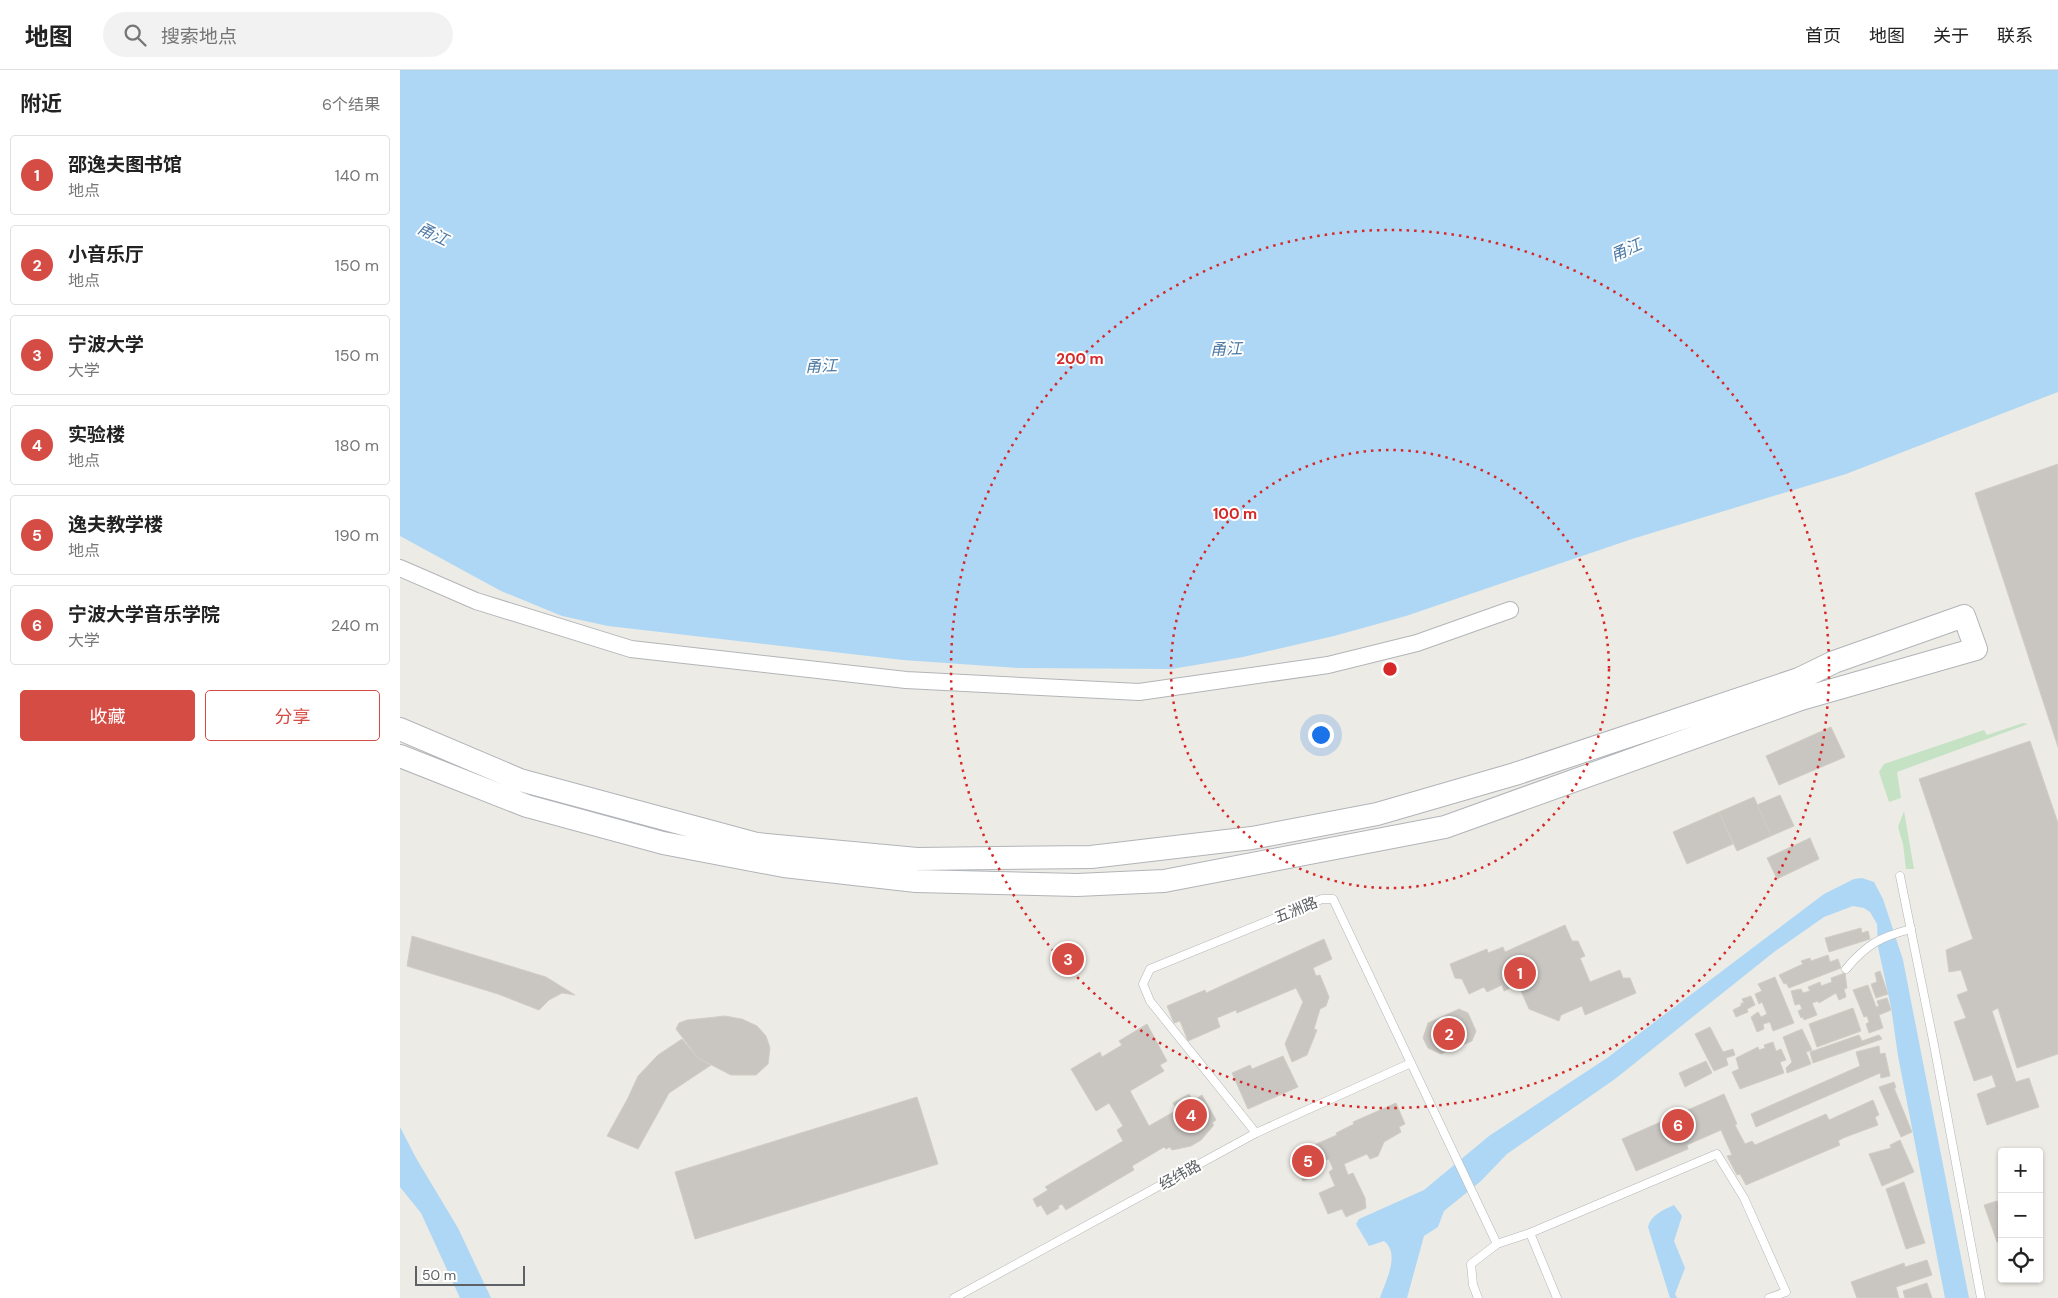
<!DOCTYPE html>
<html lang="zh">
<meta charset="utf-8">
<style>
:root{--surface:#fff;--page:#f2f2f2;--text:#222;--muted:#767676;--line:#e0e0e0;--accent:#d44c44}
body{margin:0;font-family:"DM Sans","Noto Sans SC",sans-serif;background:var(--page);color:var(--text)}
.controls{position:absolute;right:15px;bottom:15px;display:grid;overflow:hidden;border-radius:5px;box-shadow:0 1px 4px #0004}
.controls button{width:45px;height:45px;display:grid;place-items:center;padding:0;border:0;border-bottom:1px solid var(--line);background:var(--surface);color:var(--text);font:25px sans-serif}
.scale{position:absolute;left:15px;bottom:12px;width:110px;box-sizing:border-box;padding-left:5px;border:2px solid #5d6064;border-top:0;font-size:14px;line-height:18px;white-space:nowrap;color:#5d6064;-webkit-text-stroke:4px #fff;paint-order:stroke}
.you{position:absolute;left:920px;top:664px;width:18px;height:18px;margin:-12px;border:4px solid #fff;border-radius:50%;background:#1a73e8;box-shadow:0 0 0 8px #1a73e833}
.badge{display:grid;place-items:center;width:32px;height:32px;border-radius:50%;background:var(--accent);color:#fff;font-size:16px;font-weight:700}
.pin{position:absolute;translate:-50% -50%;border:2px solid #fff;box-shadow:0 1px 5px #0006}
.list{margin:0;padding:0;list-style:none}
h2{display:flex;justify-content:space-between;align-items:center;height:65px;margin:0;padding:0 20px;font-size:21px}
h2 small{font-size:16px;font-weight:400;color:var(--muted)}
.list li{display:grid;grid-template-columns:32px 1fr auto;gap:15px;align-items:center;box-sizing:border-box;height:80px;margin:0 10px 10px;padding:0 10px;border:1px solid var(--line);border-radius:5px}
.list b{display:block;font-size:19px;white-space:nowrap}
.list p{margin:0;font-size:16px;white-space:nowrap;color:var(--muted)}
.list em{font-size:16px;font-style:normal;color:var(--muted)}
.actions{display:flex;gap:10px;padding:15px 20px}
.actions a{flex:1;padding:11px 0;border:1px solid var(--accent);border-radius:5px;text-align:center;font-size:18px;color:var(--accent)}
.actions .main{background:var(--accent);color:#fff}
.icon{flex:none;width:28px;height:28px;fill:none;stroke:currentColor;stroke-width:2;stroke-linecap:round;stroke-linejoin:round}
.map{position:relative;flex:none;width:1658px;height:1228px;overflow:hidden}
header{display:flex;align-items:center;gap:30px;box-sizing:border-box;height:70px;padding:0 25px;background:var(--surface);border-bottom:1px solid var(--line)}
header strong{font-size:24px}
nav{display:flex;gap:28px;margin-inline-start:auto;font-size:18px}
.search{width:350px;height:45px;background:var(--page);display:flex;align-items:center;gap:12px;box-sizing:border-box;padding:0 18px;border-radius:28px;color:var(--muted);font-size:19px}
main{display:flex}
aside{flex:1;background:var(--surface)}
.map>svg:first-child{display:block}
.green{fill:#c5e2c5}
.water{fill:#aed7f5}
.building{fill:#c9c6c2;stroke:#d1cdc4}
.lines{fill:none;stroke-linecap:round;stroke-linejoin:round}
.lane-casing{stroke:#b2b5b8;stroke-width:9}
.street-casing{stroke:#b2b5b8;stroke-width:18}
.secondary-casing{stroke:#b1b4b8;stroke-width:24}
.lane{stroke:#fff;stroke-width:8}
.street{stroke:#fff;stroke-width:16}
.secondary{stroke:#fff;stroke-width:22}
.ring{fill:none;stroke:#d62828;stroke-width:2.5;stroke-dasharray:2.5 5}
.labels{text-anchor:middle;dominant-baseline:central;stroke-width:4;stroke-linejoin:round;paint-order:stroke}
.street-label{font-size:15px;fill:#5d6064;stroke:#fff}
.water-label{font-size:16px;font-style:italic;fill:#4c79a5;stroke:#fff}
.centre{fill:#d62828;stroke:#fff;stroke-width:2.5}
.ring-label{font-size:15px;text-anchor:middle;font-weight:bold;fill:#d62828;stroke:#fff;stroke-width:4;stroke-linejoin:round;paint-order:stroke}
</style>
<header>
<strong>地图</strong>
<div class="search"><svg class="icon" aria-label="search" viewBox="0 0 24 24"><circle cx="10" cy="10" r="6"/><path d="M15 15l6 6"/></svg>搜索地点</div>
<nav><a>首页</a><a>地图</a><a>关于</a><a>联系</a></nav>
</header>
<main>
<aside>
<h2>附近<small>6个结果</small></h2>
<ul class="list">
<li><span class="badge">1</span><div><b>邵逸夫图书馆</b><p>地点</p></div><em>140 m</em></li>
<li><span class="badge">2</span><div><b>小音乐厅</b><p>地点</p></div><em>150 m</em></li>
<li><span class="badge">3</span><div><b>宁波大学</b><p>大学</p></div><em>150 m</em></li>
<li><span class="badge">4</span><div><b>实验楼</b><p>地点</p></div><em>180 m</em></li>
<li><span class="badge">5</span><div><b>逸夫教学楼</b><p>地点</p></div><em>190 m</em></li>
<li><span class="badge">6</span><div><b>宁波大学音乐学院</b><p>大学</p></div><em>240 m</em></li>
</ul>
<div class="actions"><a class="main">收藏</a><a>分享</a></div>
</aside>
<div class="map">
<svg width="1658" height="1228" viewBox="0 0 1658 1228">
<rect width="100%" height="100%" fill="#edebe5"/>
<g class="green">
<path d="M 1623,653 L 1628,654 L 1497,702 L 1501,728 L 1489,732 L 1479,702 L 1484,694 L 1584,660 L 1587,665 Z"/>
<path d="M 1504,741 L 1514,799 L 1506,799 L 1503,774 L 1498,757 Z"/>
</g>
<g class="water">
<path d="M 0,0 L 1658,0 L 1658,322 L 1446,404 L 1232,469 L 1006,546 L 934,566 L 843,587 L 772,599 L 619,598 L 503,590 L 208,556 L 162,546 L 101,521 L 0,466 Z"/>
<path d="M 1462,808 L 1474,812 L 1483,829 L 1503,890 L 1569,1228 L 1545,1228 L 1498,986 L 1491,937 L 1478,877 L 1477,854 L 1470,842 L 1464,838 L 1453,836 L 1424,847 L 1374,882 L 1215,1009 L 1107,1084 L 1081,1111 L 1044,1141 L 1038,1157 L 1024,1166 L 1007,1228 L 980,1228 C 985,1212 1001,1184 984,1171 L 969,1176 L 956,1154 L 959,1149 L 1024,1120 L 1089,1066 L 1207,988 L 1424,824 L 1454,809 Z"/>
<path d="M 0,1057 L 16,1088 L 58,1158 L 91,1228 L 60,1228 L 21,1143 L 0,1117 Z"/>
<path d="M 1274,1135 L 1282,1146 L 1274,1171 L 1285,1198 L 1275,1224 L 1277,1228 L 1270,1228 L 1248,1157 C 1251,1145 1263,1140 1274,1135 Z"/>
</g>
<g class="building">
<path d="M 1658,394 L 1658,677 L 1575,423 Z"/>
<path d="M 1431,657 L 1445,687 L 1379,715 L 1366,686 Z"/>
<path d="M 1630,671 L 1658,753 L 1658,984 L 1617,998 L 1598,938 L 1592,941 L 1616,1012 L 1629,1008 L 1639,1037 L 1587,1055 L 1577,1024 L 1596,1017 L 1592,1005 L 1574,1011 L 1554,952 L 1566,948 L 1557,925 L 1568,921 L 1561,900 L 1549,902 L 1546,880 L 1573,869 L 1519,709 Z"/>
<path d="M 1380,725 L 1394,756 L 1371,766 L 1357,735 Z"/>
<path d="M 1354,727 L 1371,766 L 1337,781 L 1319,742 Z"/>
<path d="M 1319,742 L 1333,774 L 1287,794 L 1273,762 Z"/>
<path d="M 1410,768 L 1419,789 L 1377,809 L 1367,788 Z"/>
<path d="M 1165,855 L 1172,871 L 1178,871 L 1185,886 L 1180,888 L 1190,912 L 1220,900 L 1223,908 L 1230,908 L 1236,923 L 1185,945 L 1182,936 L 1161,945 L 1159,951 L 1129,939 L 1118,914 L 1104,921 L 1102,915 L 1087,922 L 1084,917 L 1069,924 L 1062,909 L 1055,908 L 1050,894 L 1087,879 L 1088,883 L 1103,877 L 1105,882 Z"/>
<path d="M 1461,858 L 1462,863 L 1468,861 L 1470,869 L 1429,882 L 1425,868 Z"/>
<path d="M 12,866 L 146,907 L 175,925 L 162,923 L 149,930 L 139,940 L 98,924 L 7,896 Z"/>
<path d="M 924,869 L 932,889 L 913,898 L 916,906 L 920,905 L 929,927 L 926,936 L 920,939 L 914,959 L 917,960 L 907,985 L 892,992 L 885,974 L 903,932 L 896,918 L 837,943 L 836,940 L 817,948 L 820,957 L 788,971 L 780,951 L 774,953 L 767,936 L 805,920 L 806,923 Z"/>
<path d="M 1428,885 L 1430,892 L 1438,889 L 1441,898 L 1389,918 L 1386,913 L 1384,914 L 1379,905 L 1403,894 L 1401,891 L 1410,888 L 1411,891 Z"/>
<path d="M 1480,901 L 1488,924 L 1476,928 L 1471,914 L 1477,912 L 1475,903 Z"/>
<path d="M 1445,903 L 1447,918 L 1444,919 L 1446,927 L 1439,930 L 1436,923 L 1419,933 L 1418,931 L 1412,933 L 1417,945 L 1404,950 L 1403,947 L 1401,948 L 1398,941 L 1402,939 L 1400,934 L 1395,935 L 1391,921 L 1401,919 L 1403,923 L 1410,921 L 1408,917 L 1420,912 L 1421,916 L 1432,912 L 1431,908 Z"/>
<path d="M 1375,907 L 1394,953 L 1373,961 L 1370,952 L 1363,954 L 1364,959 L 1357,962 L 1351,947 L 1358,942 L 1361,947 L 1367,944 L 1362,932 L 1359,934 L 1355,924 L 1362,921 L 1358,914 Z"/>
<path d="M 1468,915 L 1476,937 L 1479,936 L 1477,931 L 1487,928 L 1491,940 L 1479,945 L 1483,958 L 1469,963 L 1466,954 L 1469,952 L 1467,946 L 1464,947 L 1453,920 Z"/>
<path d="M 1351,926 L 1355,935 L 1347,939 L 1348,942 L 1336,947 L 1333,940 L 1341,936 L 1341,933 L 1344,933 L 1342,929 Z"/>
<path d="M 1453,938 L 1461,961 L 1417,977 L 1409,954 Z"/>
<path d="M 1059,939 L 1068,943 L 1076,961 L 1072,971 L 1041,984 L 1028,978 L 1023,968 L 1028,953 Z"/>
<path d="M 325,946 L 342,949 L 357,956 L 366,966 L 370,978 L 368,994 L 356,1005 L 331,1005 L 298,988 L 276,959 L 279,953 L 287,950 Z"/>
<path d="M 747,954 L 767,991 L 760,995 L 764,1001 L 730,1021 L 749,1056 L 777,1040 L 773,1033 L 789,1024 L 793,1031 L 802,1025 L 816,1050 L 812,1053 L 814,1055 L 801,1070 L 791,1076 L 772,1080 L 770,1077 L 766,1079 L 764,1077 L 732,1096 L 734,1100 L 666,1140 L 662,1134 L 658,1136 L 659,1138 L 647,1145 L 641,1135 L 637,1137 L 633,1129 L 648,1120 L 645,1117 L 723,1071 L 717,1060 L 723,1056 L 709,1033 L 696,1041 L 671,999 L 700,982 L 702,987 L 722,975 L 719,971 Z"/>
<path d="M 1310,957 L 1323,982 L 1333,979 L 1335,985 L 1326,988 L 1328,995 L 1314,1001 L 1295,964 Z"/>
<path d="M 1402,959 L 1412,980 L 1406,982 L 1411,994 L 1387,1003 L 1386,998 L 1392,992 L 1383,967 Z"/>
<path d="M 1459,965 L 1462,971 L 1479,965 L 1482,969 L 1413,993 L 1410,982 Z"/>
<path d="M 282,969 L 298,988 L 311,995 L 269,1023 L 238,1079 L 207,1066 L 228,1028 L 238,1006 L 258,985 Z"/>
<path d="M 1373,972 L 1376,981 L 1381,979 L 1386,990 L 1380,992 L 1384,1003 L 1340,1019 L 1332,1002 L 1339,999 L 1336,988 L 1358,977 L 1359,980 L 1365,978 L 1364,975 Z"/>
<path d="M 1479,976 L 1480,984 L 1485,983 L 1490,1006 L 1481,1008 L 1480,1003 L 1356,1057 L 1351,1044 L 1460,996 L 1456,982 Z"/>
<path d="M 883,986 L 898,1017 L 848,1039 L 832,1003 L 850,995 L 852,999 Z"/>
<path d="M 1306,991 L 1312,1003 L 1285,1017 L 1279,1003 Z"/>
<path d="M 1494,1012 L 1496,1018 L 1494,1018 L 1512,1062 L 1501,1067 L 1479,1017 Z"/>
<path d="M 1324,1024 L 1337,1054 L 1335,1055 L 1345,1074 L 1352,1071 L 1355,1075 L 1426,1044 L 1429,1050 L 1473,1030 L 1479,1045 L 1475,1047 L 1478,1055 L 1443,1068 L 1438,1071 L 1440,1075 L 1346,1115 L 1340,1104 L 1337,1105 L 1327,1086 L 1332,1085 L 1321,1060 L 1287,1075 L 1288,1079 L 1236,1101 L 1222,1069 Z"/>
<path d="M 517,1027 L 538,1094 L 295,1169 L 275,1102 Z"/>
<path d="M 996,1033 L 1005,1054 L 999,1057 L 1001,1062 L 984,1072 L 978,1086 L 970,1089 L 967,1084 L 944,1094 L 948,1105 L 953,1103 L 965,1128 L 966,1138 L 946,1147 L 942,1139 L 928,1144 L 919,1123 L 935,1116 L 929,1102 L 933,1099 L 929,1089 L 917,1093 L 921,1103 L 903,1111 L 891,1085 L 937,1065 L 936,1063 L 954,1054 L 953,1052 Z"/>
<path d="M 1500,1070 L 1514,1102 L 1482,1116 L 1469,1084 L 1491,1078 L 1490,1075 Z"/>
<path d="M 1504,1112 L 1525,1173 L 1506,1179 L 1486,1119 Z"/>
<path d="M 1597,1131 L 1602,1144 L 1602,1171 L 1597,1172 L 1584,1135 Z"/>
<path d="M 1527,1190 L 1532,1205 L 1496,1217 L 1499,1228 L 1457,1228 L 1451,1212 L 1504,1193 L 1505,1197 Z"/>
<path d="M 1527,1213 L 1532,1228 L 1505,1228 L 1503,1221 Z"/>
</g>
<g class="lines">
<defs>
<g id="lane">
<path d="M 1500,806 L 1534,975 L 1581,1228"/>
<path d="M 1446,899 C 1467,874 1480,867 1511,859"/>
<path d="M 856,1063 L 750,931 L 743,914 L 750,899 L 922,829 L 933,829 L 1097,1174"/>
<path d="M 1130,1163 L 1317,1084 L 1344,1128 L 1386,1222 L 1369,1228"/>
<path d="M 554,1228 L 856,1063 L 1011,993"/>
<path d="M 1078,1228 L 1073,1215 L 1071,1194 L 1097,1174 L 1130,1163 L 1157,1228"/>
</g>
<path id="street" d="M 0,498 L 76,531 L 231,579 L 506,610 L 739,622 L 928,595 L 1017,573 L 1110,540"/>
<path id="secondary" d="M 0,659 L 120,710 L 357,774 L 517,789 L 691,787 L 852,768 L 977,744 L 1115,704 L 1399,609 L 1434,592 L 1564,546 L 1576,579 L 1401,629 L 1045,757 L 764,811 L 677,815 L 516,811 L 384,796 L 263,773 L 127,736 L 0,686"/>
</defs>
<use href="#lane" class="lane-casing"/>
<use href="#street" class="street-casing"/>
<use href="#secondary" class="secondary-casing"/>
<use href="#lane" class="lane"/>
<use href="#street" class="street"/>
<use href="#secondary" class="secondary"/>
</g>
<g class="ring">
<circle cx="990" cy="599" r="219"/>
<circle cx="990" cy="599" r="439"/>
</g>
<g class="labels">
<g class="street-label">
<text transform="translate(896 840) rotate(-22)">五洲路</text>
<text transform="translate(780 1105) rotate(-29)">经纬路</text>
</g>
<g class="water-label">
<text transform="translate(33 164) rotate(26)">甬江</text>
<text transform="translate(1226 180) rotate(-24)">甬江</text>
<text transform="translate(826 279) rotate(-2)">甬江</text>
<text transform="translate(421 296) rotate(-2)">甬江</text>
</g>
</g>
<circle cx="990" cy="599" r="8" class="centre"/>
<g class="ring-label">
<text x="680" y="294">200 m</text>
<text x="835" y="449">100 m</text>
</g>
</svg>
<div class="controls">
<button>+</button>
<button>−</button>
<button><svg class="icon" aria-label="locate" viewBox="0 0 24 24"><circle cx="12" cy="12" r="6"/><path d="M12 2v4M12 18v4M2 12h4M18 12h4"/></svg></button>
</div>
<div class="scale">50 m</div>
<div class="you"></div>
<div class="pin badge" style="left:1120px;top:903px">1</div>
<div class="pin badge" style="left:1049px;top:964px">2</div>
<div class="pin badge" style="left:668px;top:889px">3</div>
<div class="pin badge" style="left:791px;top:1045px">4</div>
<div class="pin badge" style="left:908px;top:1091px">5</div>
<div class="pin badge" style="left:1278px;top:1055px">6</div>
</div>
</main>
